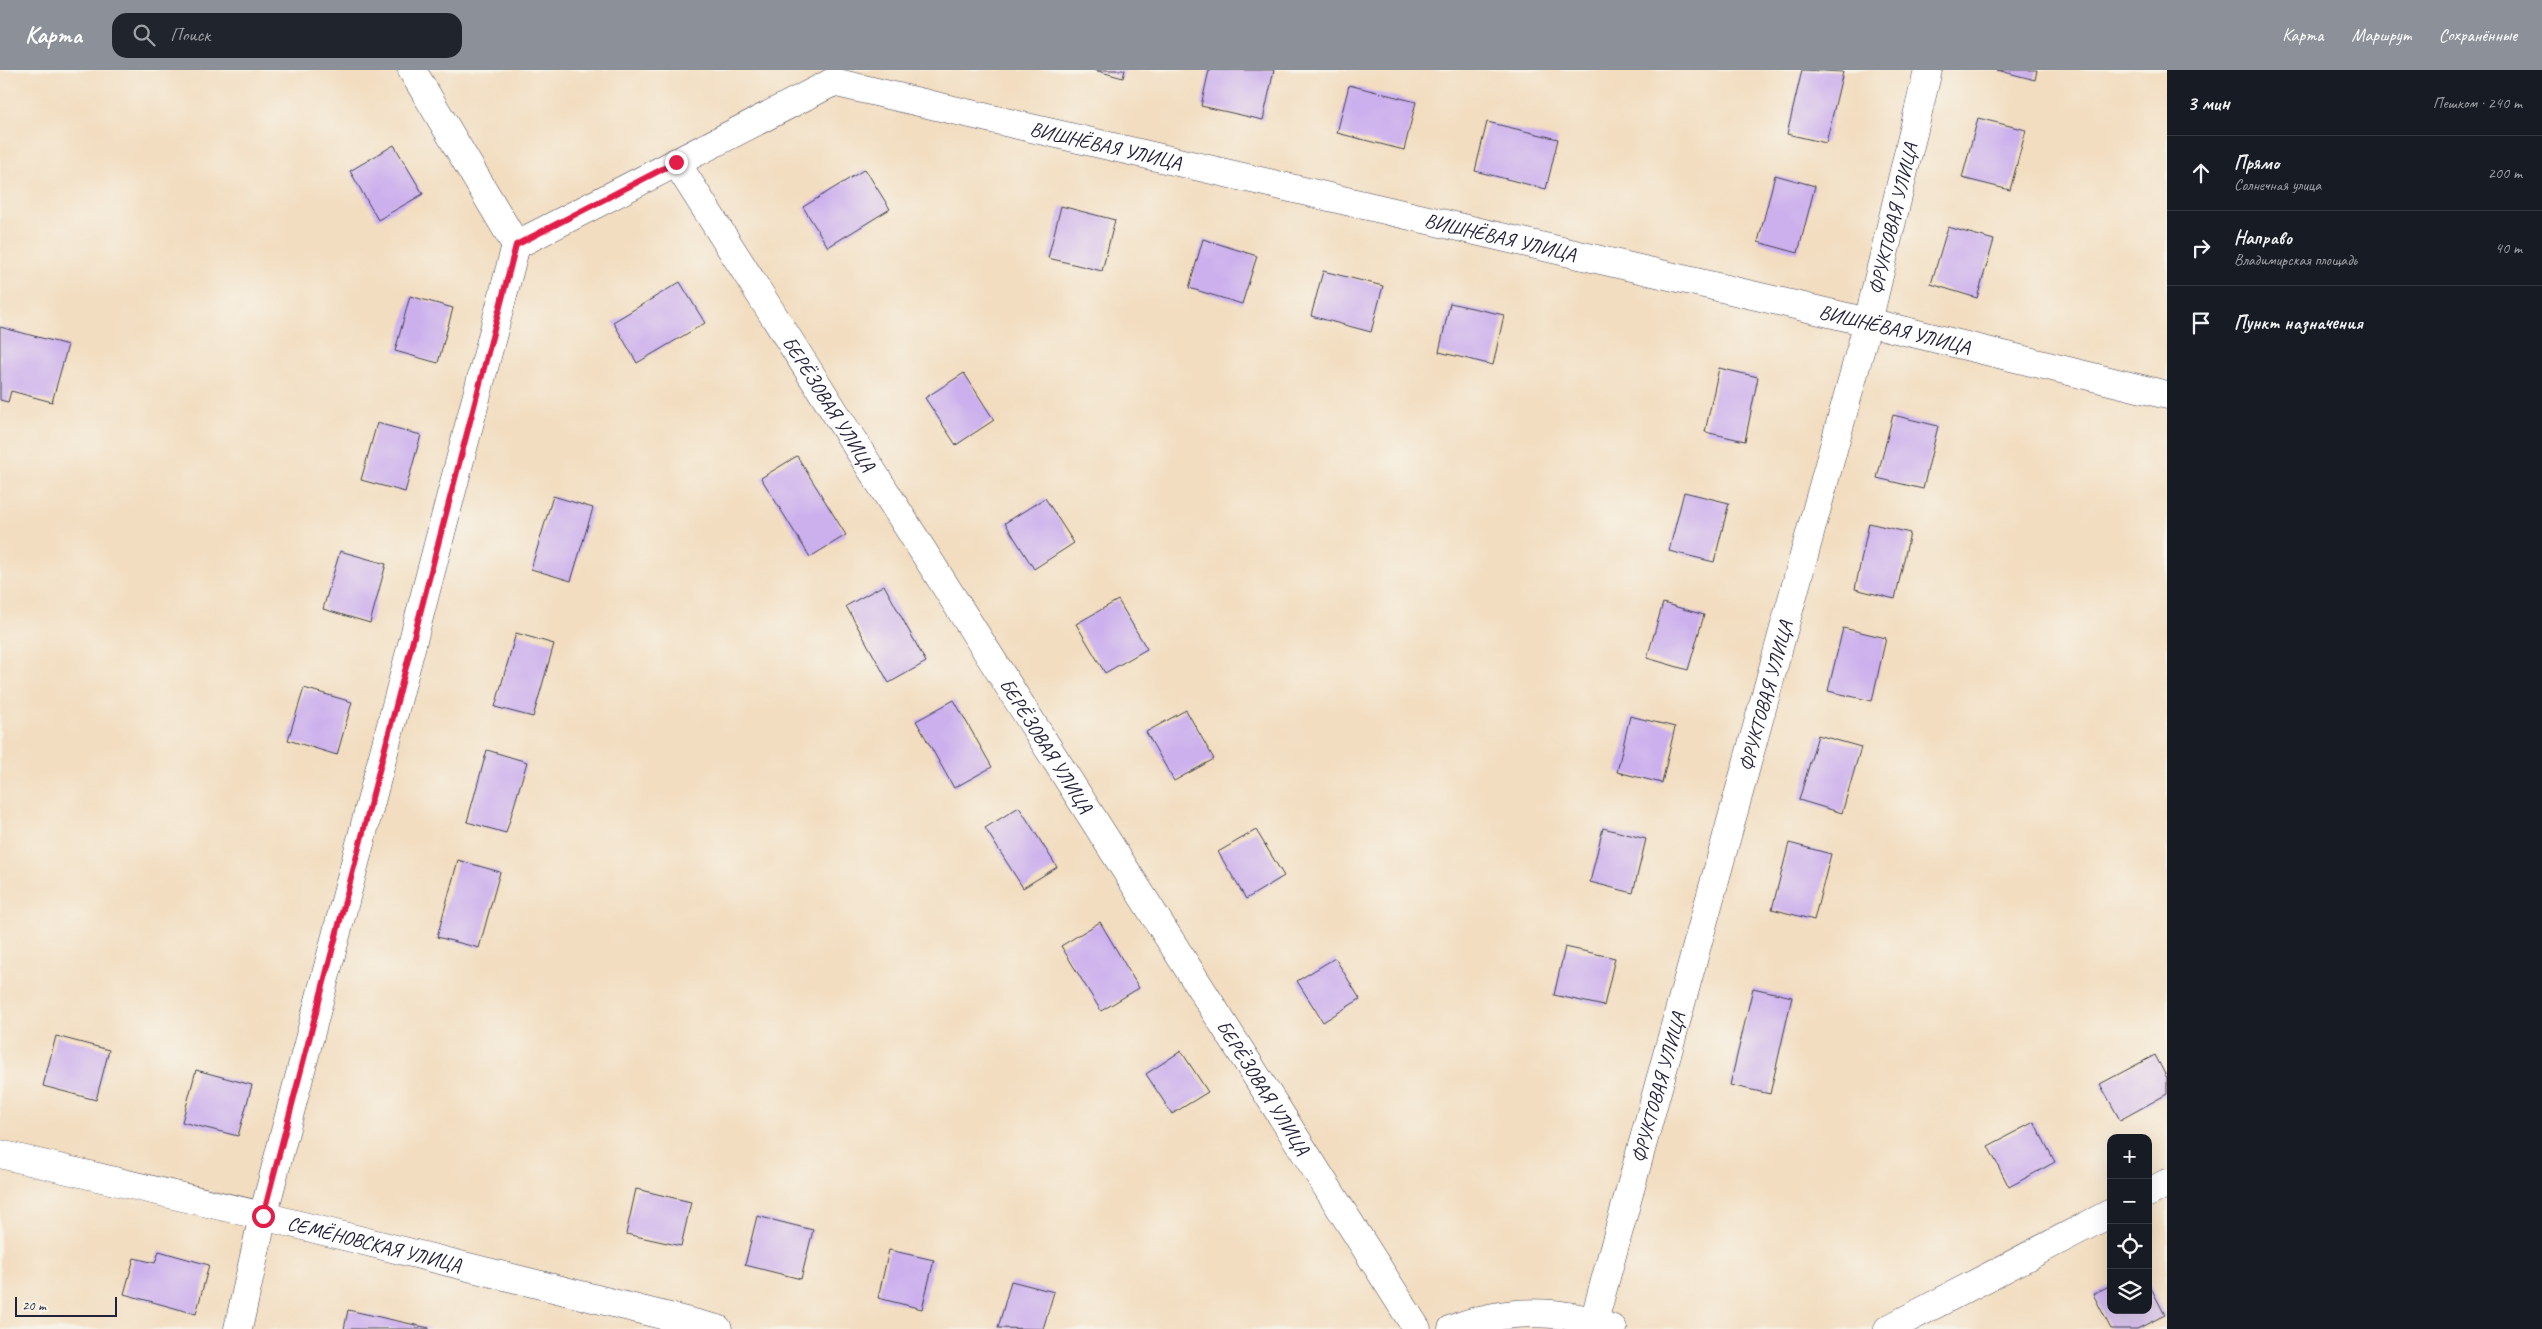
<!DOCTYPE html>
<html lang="ru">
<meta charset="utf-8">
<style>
:root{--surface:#171b24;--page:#20242c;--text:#f1f3f6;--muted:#9ea1a6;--line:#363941;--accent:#8c9099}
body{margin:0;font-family:Caveat,sans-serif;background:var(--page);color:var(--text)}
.controls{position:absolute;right:15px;bottom:15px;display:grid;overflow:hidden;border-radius:10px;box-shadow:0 5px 20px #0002}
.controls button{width:45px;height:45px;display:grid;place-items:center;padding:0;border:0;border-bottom:1px solid var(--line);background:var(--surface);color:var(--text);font:25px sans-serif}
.scale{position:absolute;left:15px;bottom:12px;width:102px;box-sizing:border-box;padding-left:5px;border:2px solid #22223b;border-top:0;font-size:14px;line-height:18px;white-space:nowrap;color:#22223b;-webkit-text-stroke:4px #f7f3e8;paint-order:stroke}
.stop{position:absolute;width:15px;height:15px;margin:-11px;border:4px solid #e11d48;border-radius:50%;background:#fff}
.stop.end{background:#e11d48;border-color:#fff;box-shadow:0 1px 5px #0008}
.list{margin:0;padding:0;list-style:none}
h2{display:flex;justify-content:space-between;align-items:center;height:65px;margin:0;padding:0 20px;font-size:21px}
h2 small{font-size:16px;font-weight:400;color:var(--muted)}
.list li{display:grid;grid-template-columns:32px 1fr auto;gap:15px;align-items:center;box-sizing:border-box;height:75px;padding:0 20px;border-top:1px solid var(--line)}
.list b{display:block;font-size:19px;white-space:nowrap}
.list p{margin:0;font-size:16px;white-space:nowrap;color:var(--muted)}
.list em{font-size:16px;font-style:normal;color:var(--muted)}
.icon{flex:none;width:28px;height:28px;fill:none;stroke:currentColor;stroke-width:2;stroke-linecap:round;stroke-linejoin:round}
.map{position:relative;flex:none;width:2167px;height:1259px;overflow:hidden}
header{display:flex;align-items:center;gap:30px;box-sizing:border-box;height:70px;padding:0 25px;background:var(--accent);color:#fff}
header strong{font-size:24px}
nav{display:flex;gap:28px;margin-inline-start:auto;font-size:18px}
.search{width:350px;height:45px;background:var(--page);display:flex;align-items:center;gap:12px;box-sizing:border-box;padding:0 18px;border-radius:15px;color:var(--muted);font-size:19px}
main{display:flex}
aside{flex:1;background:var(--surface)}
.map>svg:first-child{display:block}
.building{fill:#ccb0ed}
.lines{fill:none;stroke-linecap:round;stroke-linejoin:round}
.street-casing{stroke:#413e4f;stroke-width:29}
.street{stroke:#fff;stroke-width:28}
.route{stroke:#e11d48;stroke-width:6}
.labels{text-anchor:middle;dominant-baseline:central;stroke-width:4;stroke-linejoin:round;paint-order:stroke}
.street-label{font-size:20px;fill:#22223b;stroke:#f7f3e8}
</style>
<header>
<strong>Карта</strong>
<div class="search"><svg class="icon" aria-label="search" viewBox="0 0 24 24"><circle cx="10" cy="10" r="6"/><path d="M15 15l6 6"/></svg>Поиск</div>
<nav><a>Карта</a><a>Маршрут</a><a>Сохранённые</a></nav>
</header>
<main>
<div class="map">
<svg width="2167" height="1259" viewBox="0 0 2167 1259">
<rect width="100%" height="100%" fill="#f7f3e8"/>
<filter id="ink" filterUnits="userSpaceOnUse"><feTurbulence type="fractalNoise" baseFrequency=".02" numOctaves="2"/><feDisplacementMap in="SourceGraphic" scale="10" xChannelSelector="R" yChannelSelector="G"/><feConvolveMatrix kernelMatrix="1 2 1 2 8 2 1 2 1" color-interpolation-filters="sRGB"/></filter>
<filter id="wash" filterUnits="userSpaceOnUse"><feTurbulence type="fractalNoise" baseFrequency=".0096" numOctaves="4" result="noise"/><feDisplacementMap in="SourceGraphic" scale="20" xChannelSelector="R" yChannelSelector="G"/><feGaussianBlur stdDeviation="1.12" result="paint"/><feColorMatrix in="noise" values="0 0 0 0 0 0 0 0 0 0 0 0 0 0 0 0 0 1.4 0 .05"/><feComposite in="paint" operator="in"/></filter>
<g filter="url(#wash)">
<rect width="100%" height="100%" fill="#f2ddc0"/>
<g id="blocks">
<g class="building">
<path d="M 1094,0 L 1125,0 L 1123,8 Z"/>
<path d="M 1209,0 L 1274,0 L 1263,50 L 1201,36 Z"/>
<path d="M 1802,0 L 1843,2 L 1826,73 L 1787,64 Z"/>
<path d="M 1997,0 L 2037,0 L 2035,10 Z"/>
<path d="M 1349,15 L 1416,32 L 1404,80 L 1337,63 Z"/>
<path d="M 1978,48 L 2026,60 L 2010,120 L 1962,108 Z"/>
<path d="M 1487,52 L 1558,69 L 1546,119 L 1475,101 Z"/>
<path d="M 394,75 L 423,124 L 378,150 L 350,101 Z"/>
<path d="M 865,99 L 890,139 L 828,177 L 803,137 Z"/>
<path d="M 1775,105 L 1815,116 L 1798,183 L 1758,172 Z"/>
<path d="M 1061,136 L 1115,150 L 1102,201 L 1048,188 Z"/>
<path d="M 1948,157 L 1994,170 L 1977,228 L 1931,214 Z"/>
<path d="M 1203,169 L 1257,186 L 1242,234 L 1189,218 Z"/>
<path d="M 1323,201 L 1383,216 L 1371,262 L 1311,246 Z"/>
<path d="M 680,212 L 705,253 L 637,293 L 613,252 Z"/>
<path d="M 410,226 L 453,238 L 438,293 L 395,281 Z"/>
<path d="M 1450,233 L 1504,245 L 1493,295 L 1439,282 Z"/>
<path d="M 0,257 L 68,275 L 52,332 L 11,321 L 8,332 L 0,330 Z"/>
<path d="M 1719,298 L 1758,307 L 1745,371 L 1705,362 Z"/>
<path d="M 964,303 L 994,350 L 956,375 L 925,328 Z"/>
<path d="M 1893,345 L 1938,356 L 1923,419 L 1877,408 Z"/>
<path d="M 377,353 L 421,365 L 405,422 L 361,410 Z"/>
<path d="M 797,386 L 846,465 L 810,487 L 761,408 Z"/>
<path d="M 1684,422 L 1729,433 L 1714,492 L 1669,481 Z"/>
<path d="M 553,426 L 593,438 L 571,511 L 531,499 Z"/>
<path d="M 1045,428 L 1074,473 L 1034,499 L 1005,453 Z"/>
<path d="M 1869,453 L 1910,463 L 1895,529 L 1855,519 Z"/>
<path d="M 340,481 L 386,494 L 370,553 L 323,539 Z"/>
<path d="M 884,515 L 926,592 L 889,613 L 846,536 Z"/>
<path d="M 1118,530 L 1147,579 L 1105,603 L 1076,554 Z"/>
<path d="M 1663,533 L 1704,545 L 1688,600 L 1647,588 Z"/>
<path d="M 1843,558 L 1886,568 L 1872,631 L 1828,621 Z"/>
<path d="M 516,563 L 554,574 L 533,647 L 495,637 Z"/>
<path d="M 304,618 L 352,632 L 337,685 L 288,670 Z"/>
<path d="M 954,630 L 992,697 L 954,718 L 916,651 Z"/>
<path d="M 1186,640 L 1214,689 L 1174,711 L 1146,662 Z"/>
<path d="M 1630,646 L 1675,657 L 1662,713 L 1617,702 Z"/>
<path d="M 1818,665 L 1861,677 L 1842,743 L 1799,730 Z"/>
<path d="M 487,680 L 527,692 L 506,763 L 467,752 Z"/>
<path d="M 1019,737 L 1057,797 L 1023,818 L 985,758 Z"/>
<path d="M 1603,758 L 1646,769 L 1633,823 L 1590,812 Z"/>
<path d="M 1256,760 L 1284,806 L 1246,829 L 1218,782 Z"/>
<path d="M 1789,773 L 1831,784 L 1814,850 L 1772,839 Z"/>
<path d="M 458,790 L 500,802 L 479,878 L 437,867 Z"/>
<path d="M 1100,852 L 1139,918 L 1101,941 L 1061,876 Z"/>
<path d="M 1565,877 L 1615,888 L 1604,936 L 1554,925 Z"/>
<path d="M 1335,888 L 1360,929 L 1323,952 L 1297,911 Z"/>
<path d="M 1753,918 L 1792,927 L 1770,1024 L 1730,1015 Z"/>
<path d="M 56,966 L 109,980 L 96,1030 L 43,1016 Z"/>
<path d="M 1181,981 L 1208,1022 L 1172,1044 L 1146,1004 Z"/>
<path d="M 2155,985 L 2167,1008 L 2167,1024 L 2120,1050 L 2100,1014 Z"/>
<path d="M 196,1000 L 252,1015 L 238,1066 L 182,1052 Z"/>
<path d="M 2034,1052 L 2055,1092 L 2009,1117 L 1988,1076 Z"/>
<path d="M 636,1119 L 691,1132 L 681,1176 L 626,1164 Z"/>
<path d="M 757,1146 L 813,1160 L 801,1209 L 745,1195 Z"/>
<path d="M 889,1180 L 934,1190 L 922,1239 L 878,1228 Z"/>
<path d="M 159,1181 L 209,1195 L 196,1244 L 124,1224 L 134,1188 L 155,1193 Z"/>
<path d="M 1011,1211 L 1054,1222 L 1043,1259 L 998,1258 Z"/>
<path d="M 2148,1212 L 2165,1245 L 2137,1259 L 2111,1259 L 2093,1224 L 2111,1215 L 2111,1240 L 2148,1240 Z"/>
<path d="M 348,1240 L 429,1258 L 429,1259 L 344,1259 Z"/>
</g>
</g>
</g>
<g filter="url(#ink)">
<use href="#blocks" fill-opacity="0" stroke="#413e4f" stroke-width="1"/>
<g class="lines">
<defs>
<g id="street">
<path d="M 412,0 L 516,175"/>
<path id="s1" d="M 833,12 L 1868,252 L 2167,325"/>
<path id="s2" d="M 676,92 L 1417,1259"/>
<path d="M 516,175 L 833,12"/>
<path id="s3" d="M 0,1084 L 263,1146 L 718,1259"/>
<path d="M 2148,1123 L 2167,1113"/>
<path id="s4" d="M 1594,1251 L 1868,252 L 1928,0"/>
<path d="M 238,1259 L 263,1146 L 516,175"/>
<path d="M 1452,1259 C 1503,1239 1562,1237 1613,1259"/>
<path d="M 1888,1259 L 2111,1143"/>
</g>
</defs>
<use href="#street" class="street-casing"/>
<use href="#street" class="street"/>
</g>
</g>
<g class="lines" filter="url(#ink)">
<path class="route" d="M 263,1146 L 516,175 L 676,92"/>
</g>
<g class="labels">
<g class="street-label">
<text stroke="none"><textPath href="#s1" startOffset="280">ВИШНЁВАЯ УЛИЦА</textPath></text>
<text stroke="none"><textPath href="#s4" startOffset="1142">ФРУКТОВАЯ УЛИЦА</textPath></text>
<text stroke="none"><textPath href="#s1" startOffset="685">ВИШНЁВАЯ УЛИЦА</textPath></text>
<text stroke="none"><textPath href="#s1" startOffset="1090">ВИШНЁВАЯ УЛИЦА</textPath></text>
<text stroke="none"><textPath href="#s2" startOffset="286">БЕРЁЗОВАЯ УЛИЦА</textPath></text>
<text stroke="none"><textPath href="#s4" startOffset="648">ФРУКТОВАЯ УЛИЦА</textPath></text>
<text stroke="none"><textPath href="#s2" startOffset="691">БЕРЁЗОВАЯ УЛИЦА</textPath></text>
<text stroke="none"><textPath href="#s4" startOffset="242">ФРУКТОВАЯ УЛИЦА</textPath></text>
<text stroke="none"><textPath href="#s2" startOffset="1096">БЕРЁЗОВАЯ УЛИЦА</textPath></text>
<text stroke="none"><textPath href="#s3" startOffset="385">СЕМЁНОВСКАЯ УЛИЦА</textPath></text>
</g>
</g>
</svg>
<div class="controls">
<button>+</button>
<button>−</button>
<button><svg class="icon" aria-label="locate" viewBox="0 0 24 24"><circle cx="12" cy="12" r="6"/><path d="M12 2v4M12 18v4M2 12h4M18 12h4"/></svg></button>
<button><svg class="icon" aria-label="layers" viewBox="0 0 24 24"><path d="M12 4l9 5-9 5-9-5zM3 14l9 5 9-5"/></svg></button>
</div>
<div class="scale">20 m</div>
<div class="stop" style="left:263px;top:1146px"></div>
<div class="stop end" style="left:676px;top:92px"></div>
</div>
<aside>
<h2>3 мин<small>Пешком · 240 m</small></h2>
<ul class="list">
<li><svg class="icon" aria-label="ahead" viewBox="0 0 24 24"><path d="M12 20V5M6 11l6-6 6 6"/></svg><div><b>Прямо</b><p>Солнечная улица</p></div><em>200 m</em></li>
<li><svg class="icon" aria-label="right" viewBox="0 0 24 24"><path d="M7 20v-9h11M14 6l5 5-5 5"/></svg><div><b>Направо</b><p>Владимирская площадь</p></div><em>40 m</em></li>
<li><svg class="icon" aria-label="arrive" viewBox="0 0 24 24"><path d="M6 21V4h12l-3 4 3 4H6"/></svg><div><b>Пункт назначения</b></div></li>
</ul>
</aside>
</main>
